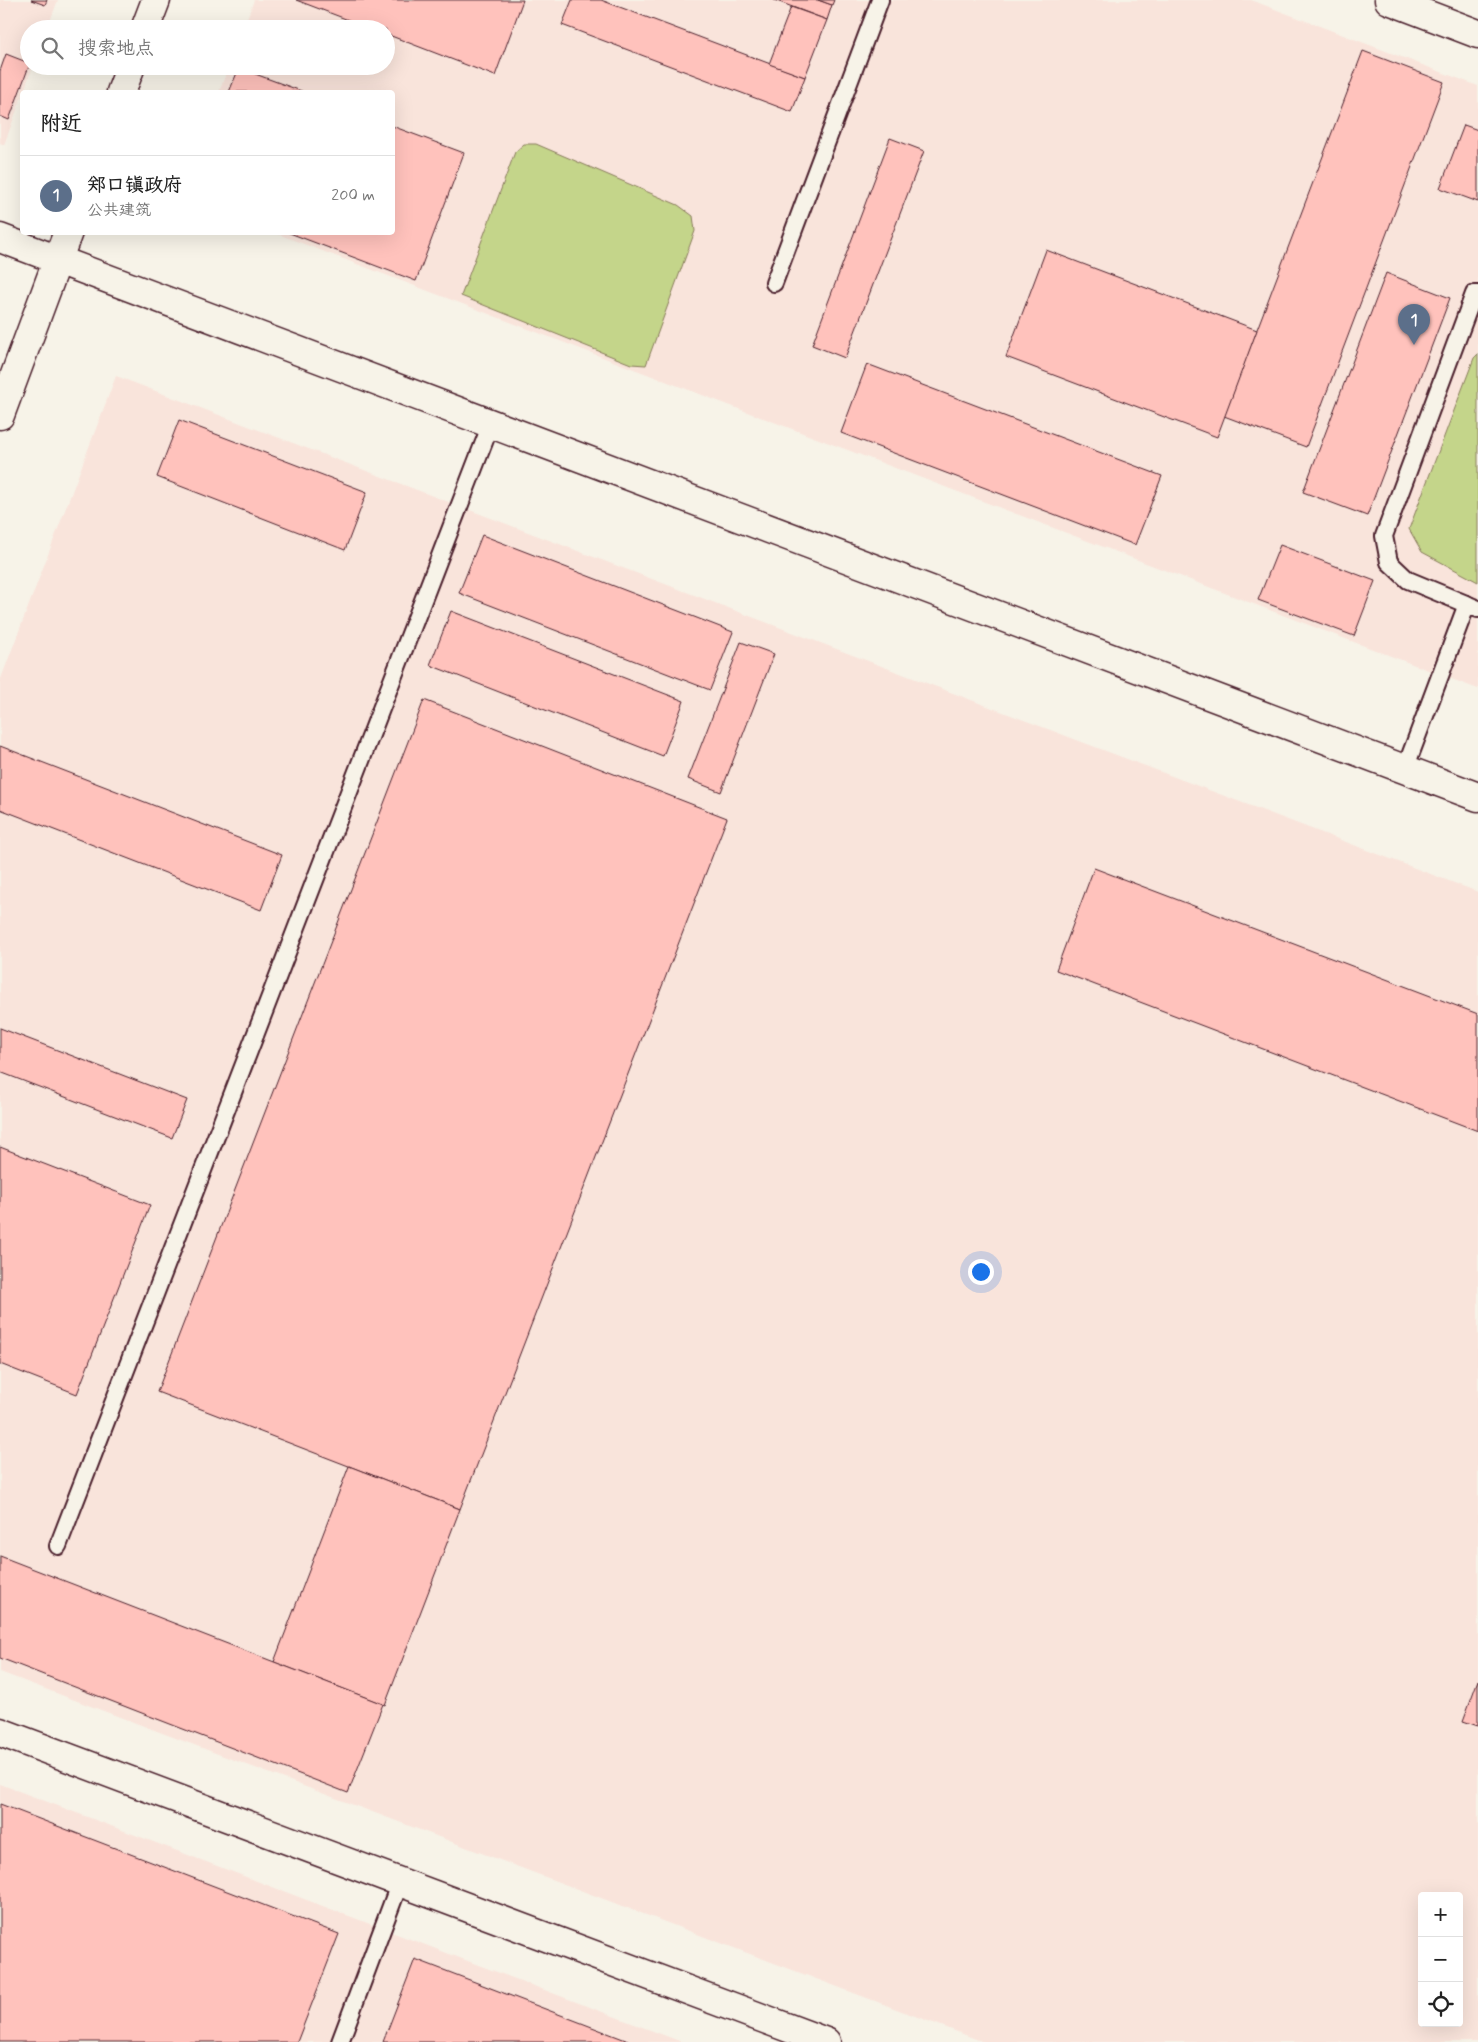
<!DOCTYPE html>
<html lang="zh">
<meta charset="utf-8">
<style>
:root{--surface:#fff;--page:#f2f2f2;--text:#222;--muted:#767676;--line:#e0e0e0;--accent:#0f766e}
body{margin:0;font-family:Mynerve,"LXGW WenKai TC",sans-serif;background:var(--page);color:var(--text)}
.controls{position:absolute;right:15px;bottom:15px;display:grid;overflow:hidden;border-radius:5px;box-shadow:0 5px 20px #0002}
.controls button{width:45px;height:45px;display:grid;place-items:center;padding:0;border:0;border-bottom:1px solid var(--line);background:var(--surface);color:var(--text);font:25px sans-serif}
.you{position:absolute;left:980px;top:1271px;width:18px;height:18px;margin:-12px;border:4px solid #fff;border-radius:50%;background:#1a73e8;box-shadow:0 0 0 8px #1a73e833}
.badge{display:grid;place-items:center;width:32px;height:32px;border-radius:50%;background:var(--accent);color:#fff;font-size:16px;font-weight:700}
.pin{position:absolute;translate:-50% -41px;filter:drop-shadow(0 1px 2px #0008)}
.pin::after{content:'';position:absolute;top:26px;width:18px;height:15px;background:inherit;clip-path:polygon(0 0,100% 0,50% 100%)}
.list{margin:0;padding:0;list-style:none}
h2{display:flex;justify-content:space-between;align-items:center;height:65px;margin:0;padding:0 20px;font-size:21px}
h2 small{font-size:16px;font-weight:400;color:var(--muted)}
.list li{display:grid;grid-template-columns:32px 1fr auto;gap:15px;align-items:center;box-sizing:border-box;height:80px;padding:0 20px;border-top:1px solid var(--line)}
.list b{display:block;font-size:19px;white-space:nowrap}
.list p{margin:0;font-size:16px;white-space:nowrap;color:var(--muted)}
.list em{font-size:16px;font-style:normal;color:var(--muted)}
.icon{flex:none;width:28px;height:28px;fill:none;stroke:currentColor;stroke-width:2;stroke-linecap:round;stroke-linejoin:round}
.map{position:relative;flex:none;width:1478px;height:2042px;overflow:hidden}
.search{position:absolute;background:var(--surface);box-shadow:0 5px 20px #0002;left:20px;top:20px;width:375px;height:55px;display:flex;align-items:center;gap:12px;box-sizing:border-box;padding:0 18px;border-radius:28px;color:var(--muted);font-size:19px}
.panel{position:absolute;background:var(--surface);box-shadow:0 5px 20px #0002;left:20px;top:90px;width:375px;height:145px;border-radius:5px}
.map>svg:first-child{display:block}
.built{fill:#f9e4db;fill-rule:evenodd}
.green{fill:#c4d58a;stroke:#877a5a}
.building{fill:#ffc2bc;stroke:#4a1f2b}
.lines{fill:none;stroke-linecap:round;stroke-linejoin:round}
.service-casing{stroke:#4a1f2b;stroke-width:20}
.minor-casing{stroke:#4a1f2b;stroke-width:31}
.tertiary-casing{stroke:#4a1f2b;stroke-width:31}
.service{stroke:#f7f3e8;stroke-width:16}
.minor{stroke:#f7f3e8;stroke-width:28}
.tertiary{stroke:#f7f3e8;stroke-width:28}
</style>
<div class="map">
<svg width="1478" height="2042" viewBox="0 0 1478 2042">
<rect width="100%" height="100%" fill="#f7f3e8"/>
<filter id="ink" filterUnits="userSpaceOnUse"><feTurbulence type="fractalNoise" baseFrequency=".02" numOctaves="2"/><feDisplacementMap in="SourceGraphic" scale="10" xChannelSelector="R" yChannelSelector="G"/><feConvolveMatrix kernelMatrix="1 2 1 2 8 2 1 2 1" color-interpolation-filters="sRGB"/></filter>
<g filter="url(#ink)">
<g class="built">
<path d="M 0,0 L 58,0 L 47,29 L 29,29 L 29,66 L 33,66 L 4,145 L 0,143 Z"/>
<path d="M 254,0 L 1251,0 L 1478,86 L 1478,689 L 275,233 L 392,232 L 392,92 L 219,92 L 229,66 L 386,66 L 386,29 L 243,29 Z"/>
<path d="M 116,376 L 1478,892 L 1478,2042 L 984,2042 L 0,1672 L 0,681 ZM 1422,1896 L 1459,1896 L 1459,2023 L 1422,2023 Z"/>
<path d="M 0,1784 L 682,2042 L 0,2042 Z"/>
</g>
<g class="green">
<path d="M 524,144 L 536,144 L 678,205 L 693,216 L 695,231 L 646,365 L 631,364 L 461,296 L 515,152 Z"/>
<path d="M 1478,354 L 1478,582 L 1422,552 L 1409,529 L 1474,358 Z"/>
</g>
<g class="building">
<path d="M 31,0 L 47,0 L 45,5 Z"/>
<path d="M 296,0 L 523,0 L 495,76 L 386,34 L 386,29 L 372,29 Z"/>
<path d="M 572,0 L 601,0 L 805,77 L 792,112 L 562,25 Z"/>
<path d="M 774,0 L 818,0 L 832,5 L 827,20 Z"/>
<path d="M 818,0 L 834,0 L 832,5 Z"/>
<path d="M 791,7 L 827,20 L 805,77 L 769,64 Z"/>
<path d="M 1363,51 L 1444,82 L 1306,447 L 1224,416 Z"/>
<path d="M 6,54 L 29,63 L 29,66 L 9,120 L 0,116 L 0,71 Z"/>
<path d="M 239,68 L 304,92 L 229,92 Z"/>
<path d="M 1464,125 L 1478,130 L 1478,202 L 1440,188 Z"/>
<path d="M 392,126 L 464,153 L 416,281 L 287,232 L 392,232 Z"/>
<path d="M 890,138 L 924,151 L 845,358 L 812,345 Z"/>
<path d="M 1046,250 L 1257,330 L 1217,437 L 1006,357 Z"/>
<path d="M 1386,273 L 1450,298 L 1367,516 L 1303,492 Z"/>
<path d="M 867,364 L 1162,476 L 1135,545 L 841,433 Z"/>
<path d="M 179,420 L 367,492 L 345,550 L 157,477 Z"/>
<path d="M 482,535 L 733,632 L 710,690 L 459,593 Z"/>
<path d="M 1280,545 L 1375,581 L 1354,636 L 1258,600 Z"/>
<path d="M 451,611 L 684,701 L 663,756 L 430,665 Z"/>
<path d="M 741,642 L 774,654 L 721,792 L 688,779 Z"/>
<path d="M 424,700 L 727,818 L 460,1509 L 157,1392 Z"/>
<path d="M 0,746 L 282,855 L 261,910 L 0,809 Z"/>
<path d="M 1094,868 L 1478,1014 L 1478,1131 L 1056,970 Z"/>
<path d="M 0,1028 L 187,1100 L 172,1138 L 0,1072 Z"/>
<path d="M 0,1147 L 150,1205 L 77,1394 L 0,1364 Z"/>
<path d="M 349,1466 L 460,1509 L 385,1705 L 274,1662 Z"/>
<path d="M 0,1556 L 383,1704 L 348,1793 L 0,1658 Z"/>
<path d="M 1478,1680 L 1478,1726 L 1463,1721 Z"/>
<path d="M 0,1804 L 339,1934 L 297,2042 L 0,2042 Z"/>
<path d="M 415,1959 L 631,2042 L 383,2042 Z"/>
</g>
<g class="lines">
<defs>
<g id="service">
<path d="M 774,283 L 880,0"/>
<path d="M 1478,294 L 1474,294 L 1384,536 L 1389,562 L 1408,580 L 1478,609"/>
<path d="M 1405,769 L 1467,604"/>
<path d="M 58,1546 L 491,424"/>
<path d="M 340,2042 L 400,1882"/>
</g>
<g id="minor">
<path d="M 1389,0 L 1478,34"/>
<path d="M 145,29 L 156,0"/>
<path d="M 121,92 L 131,66"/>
<path d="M 0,415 L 68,232"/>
<path d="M 0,1732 L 826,2042"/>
</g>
<path id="tertiary" d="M 0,238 L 1478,797"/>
</defs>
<use href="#service" class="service-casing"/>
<use href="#minor" class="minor-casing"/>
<use href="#tertiary" class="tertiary-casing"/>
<use href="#service" class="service"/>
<use href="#minor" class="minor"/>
<use href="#tertiary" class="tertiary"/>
</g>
</g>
</svg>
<div class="controls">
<button>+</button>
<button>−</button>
<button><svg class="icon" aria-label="locate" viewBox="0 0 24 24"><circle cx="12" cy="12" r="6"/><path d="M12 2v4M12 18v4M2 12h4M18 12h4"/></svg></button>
</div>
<div class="you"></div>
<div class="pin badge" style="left:1414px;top:345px;background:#5c6f8a">1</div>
<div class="search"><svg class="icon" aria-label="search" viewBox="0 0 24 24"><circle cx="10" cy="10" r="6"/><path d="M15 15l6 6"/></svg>搜索地点</div>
<section class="panel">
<h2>附近<small></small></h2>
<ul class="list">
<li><span class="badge" style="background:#5c6f8a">1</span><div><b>郑口镇政府</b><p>公共建筑</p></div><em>200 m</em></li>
</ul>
</section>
</div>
